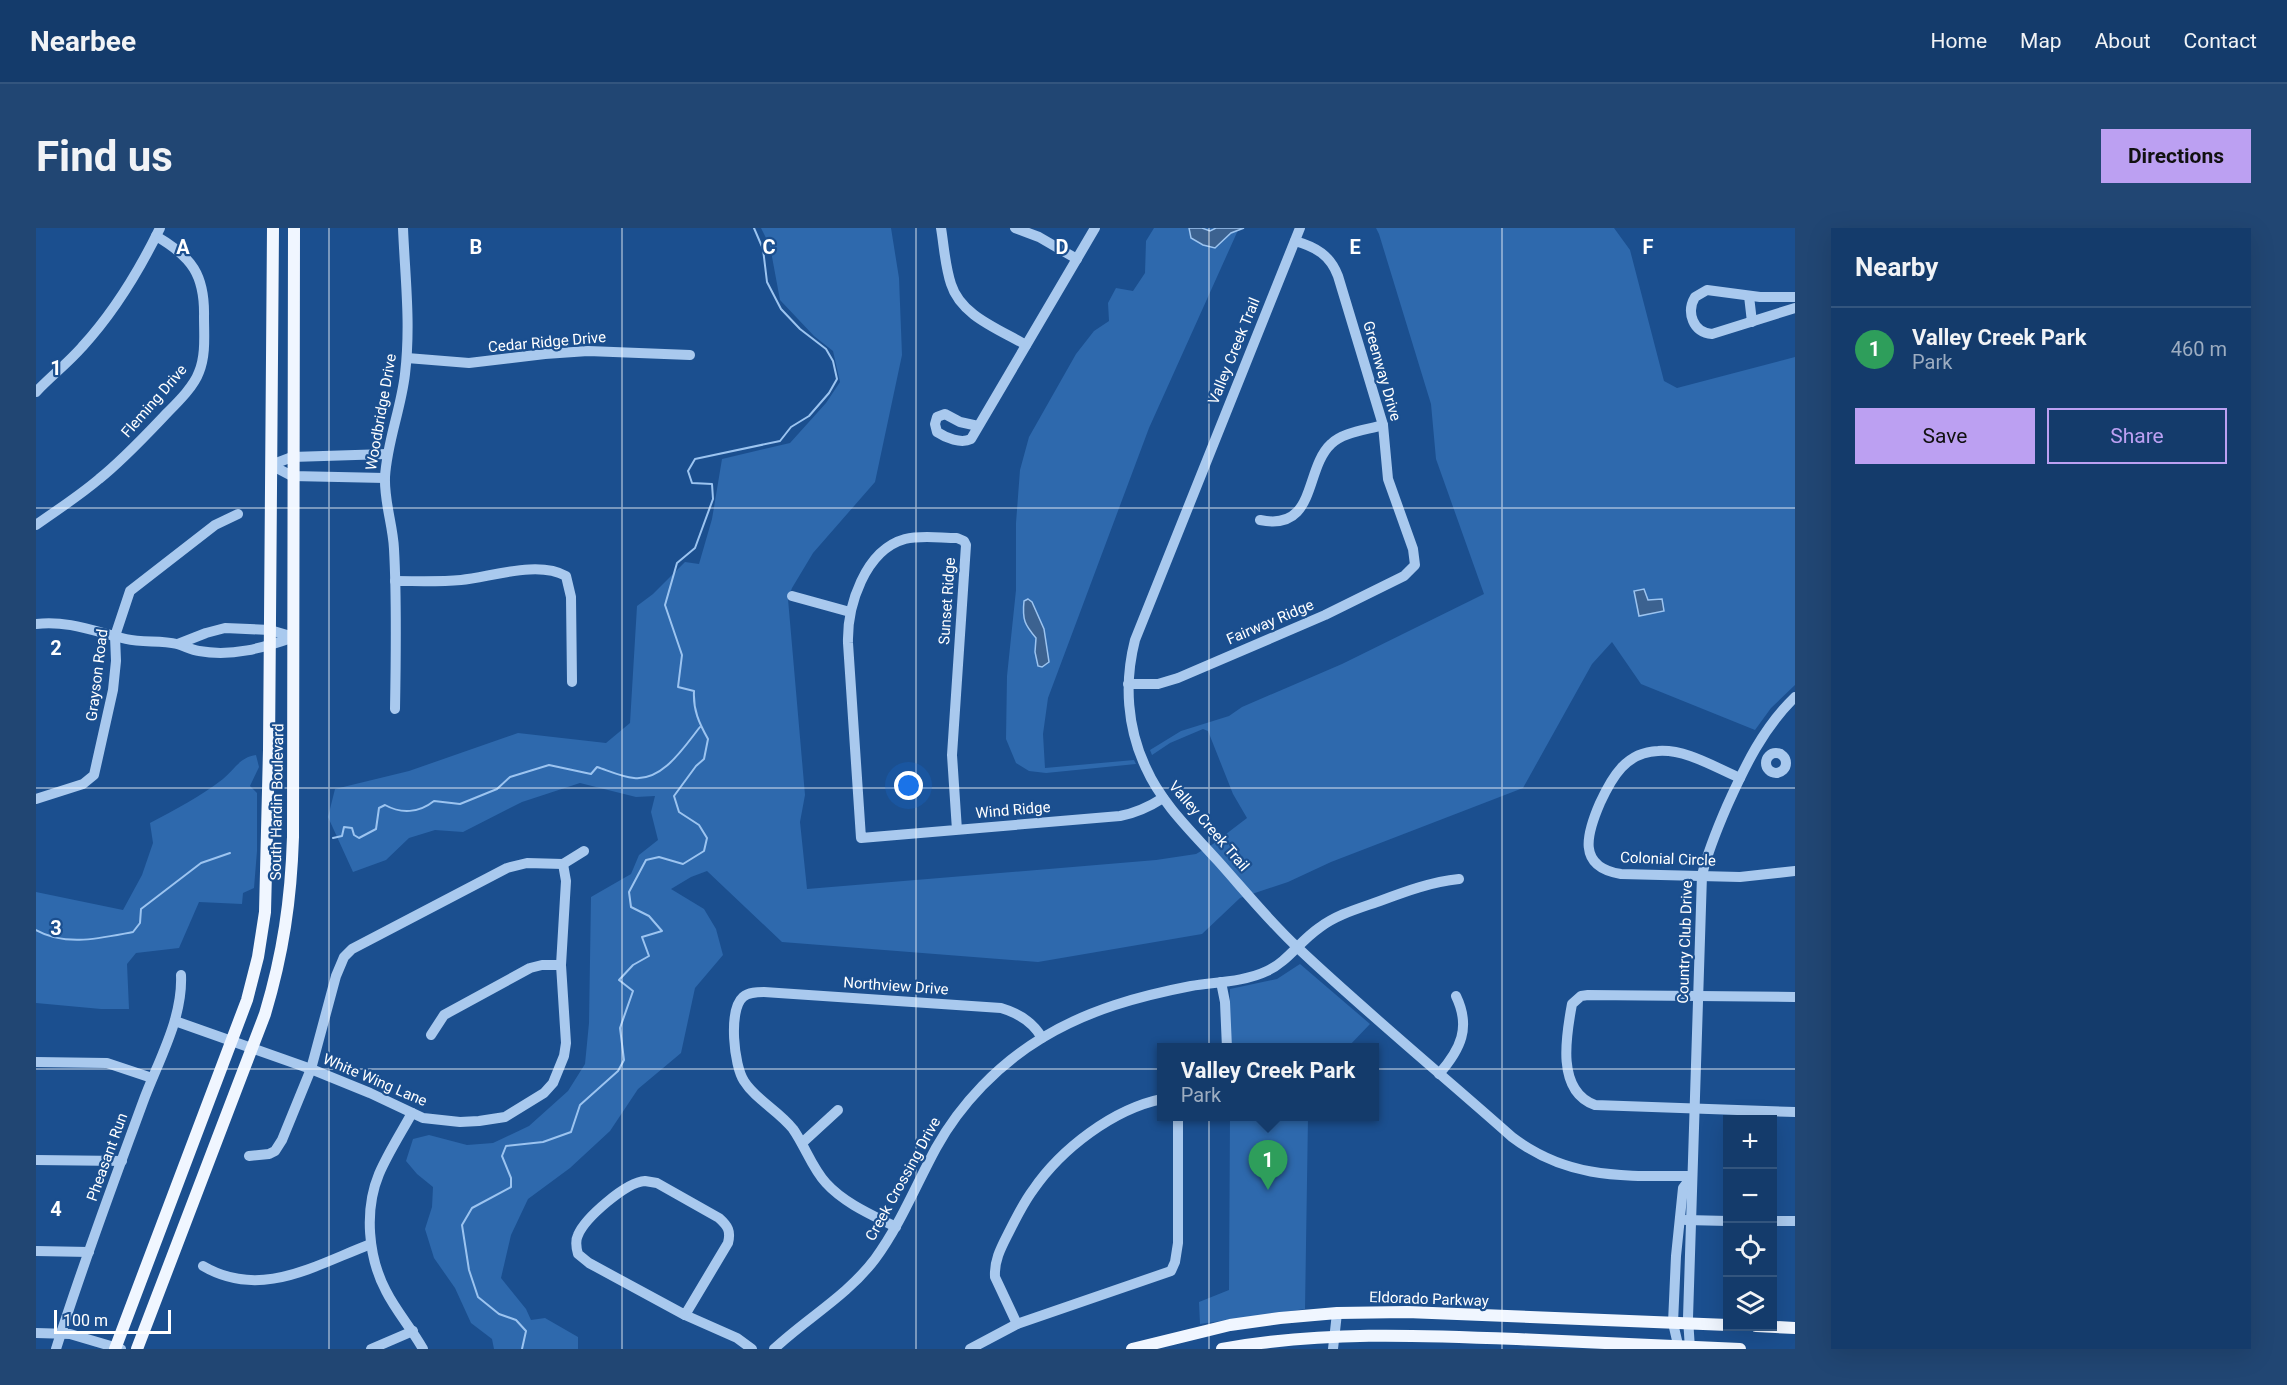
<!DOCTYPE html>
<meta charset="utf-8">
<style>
:root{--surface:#143b6b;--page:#214673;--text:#f1f3f6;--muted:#9dadc1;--line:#33557e;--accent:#bca0f2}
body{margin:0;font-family:Roboto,sans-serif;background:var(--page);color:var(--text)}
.controls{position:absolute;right:18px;bottom:18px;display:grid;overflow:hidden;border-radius:0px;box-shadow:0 6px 24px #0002}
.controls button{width:54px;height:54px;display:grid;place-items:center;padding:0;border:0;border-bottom:2px solid var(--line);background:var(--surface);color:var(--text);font:30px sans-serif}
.scale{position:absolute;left:18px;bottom:15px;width:117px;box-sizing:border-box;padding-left:6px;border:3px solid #fff;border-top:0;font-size:16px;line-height:21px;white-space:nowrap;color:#fff;-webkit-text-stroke:4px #1b4f8f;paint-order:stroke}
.you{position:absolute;left:873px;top:558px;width:21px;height:21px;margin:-15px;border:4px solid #fff;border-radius:50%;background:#1a73e8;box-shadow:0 0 0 9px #1a73e833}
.badge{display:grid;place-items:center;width:39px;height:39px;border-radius:50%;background:var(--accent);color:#fff;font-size:20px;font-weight:700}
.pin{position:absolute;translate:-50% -50px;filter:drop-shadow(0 2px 3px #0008)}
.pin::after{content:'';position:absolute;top:32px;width:21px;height:18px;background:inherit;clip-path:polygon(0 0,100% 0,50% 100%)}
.popup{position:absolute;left:1121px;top:815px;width:222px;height:78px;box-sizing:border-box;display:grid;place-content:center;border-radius:0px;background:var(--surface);filter:drop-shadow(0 2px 4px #0005);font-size:20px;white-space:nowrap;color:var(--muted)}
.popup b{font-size:22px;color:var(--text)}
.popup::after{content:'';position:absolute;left:50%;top:100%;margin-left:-12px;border:12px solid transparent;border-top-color:var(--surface)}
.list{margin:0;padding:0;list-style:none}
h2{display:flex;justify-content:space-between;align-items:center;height:78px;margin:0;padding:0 24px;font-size:26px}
h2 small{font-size:20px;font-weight:400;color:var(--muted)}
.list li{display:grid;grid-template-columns:39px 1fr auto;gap:18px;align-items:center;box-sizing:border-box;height:84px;padding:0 24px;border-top:2px solid var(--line)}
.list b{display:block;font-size:22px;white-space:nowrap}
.list p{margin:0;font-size:20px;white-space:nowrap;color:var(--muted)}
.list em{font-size:20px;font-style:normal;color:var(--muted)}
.actions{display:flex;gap:12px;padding:18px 24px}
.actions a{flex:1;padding:14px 0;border:2px solid var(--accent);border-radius:0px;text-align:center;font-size:21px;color:var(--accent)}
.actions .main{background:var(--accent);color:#111}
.icon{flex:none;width:33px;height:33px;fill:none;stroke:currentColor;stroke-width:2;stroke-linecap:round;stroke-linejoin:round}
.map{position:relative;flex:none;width:1759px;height:1121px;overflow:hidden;border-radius:0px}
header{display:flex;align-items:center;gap:36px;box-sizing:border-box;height:84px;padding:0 30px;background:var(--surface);border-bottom:2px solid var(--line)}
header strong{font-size:28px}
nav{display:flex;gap:33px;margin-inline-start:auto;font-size:21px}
.intro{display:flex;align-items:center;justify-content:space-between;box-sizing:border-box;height:144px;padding:0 36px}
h1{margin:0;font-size:42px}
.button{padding:15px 27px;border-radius:0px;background:var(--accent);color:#111;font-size:21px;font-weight:700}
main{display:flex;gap:36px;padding:0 36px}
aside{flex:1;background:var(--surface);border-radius:0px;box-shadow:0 6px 24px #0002}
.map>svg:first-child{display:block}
.green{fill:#2e69ad}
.water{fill:#3c6290;stroke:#9cc4f0;stroke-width:1.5}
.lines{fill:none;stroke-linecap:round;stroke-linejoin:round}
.stream{stroke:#9cc4f0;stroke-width:2}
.minor{stroke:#a9c9ee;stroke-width:10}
.major{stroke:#f0f6ff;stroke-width:12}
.grid{fill:none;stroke:#fff;stroke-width:1.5;stroke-opacity:0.55}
.labels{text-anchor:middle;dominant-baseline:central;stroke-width:4.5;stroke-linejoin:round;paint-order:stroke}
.street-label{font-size:15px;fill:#fff;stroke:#1b4f8f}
.grid-label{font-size:20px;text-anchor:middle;font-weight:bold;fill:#fff;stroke:#1b4f8f;stroke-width:4.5;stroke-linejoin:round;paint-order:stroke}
</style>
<header>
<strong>Nearbee</strong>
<nav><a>Home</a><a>Map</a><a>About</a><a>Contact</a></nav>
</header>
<div class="intro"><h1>Find us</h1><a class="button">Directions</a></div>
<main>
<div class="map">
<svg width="1759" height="1121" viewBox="0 0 1759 1121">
<rect width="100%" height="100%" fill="#1b4f8f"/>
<g class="green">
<path d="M 725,0 L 855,0 L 863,50 L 866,127 L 839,254 L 777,325 L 756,360 L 752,371 L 769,567 L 764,594 L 771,661 L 1120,632 L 1160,626 L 1177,616 L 1211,590 L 1197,566 L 1172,503 L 1167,501 L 1134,515 L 1116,527 L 1114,522 L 1145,503 L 1193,488 L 1206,479 L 1306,436 L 1448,366 L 1400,231 L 1395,176 L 1343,6 L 1340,0 L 1578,0 L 1594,22 L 1628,153 L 1641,160 L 1759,129 L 1759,457 L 1735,480 L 1719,502 L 1605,456 L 1576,414 L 1556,436 L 1487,560 L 1295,634 L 1252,654 L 1204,670 L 1166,706 L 1002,734 L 746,714 L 671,643 L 655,649 L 635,661 L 668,681 L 680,701 L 687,727 L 659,760 L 645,825 L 602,861 L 574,903 L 534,940 L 492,971 L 475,1007 L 465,1050 L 490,1081 L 495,1092 L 509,1090 L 542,1109 L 542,1121 L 458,1121 L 456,1111 L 435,1095 L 419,1060 L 398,1030 L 389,1001 L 396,979 L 397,959 L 381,946 L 370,933 L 377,911 L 393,907 L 431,917 L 457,915 L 493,898 L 532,863 L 549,836 L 553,795 L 555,669 L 595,646 L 603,627 L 622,612 L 615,584 L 619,568 L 600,569 L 544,555 L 486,574 L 427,604 L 399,602 L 373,610 L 350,632 L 317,644 L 292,589 L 299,561 L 373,543 L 482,505 L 570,515 L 594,495 L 601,378 L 617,366 L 649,334 L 663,336 L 676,291 L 686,231 L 754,215 L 790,175 L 804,154 L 797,123 L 778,108 L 744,72 L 734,18 Z"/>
<path d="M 1118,0 L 1203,0 L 1113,200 L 1012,470 L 1007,506 L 1009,540 L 1098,532 L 1100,536 L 1010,545 L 993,543 L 980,535 L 970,511 L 971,448 L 980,362 L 980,295 L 984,242 L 993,209 L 1040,126 L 1058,103 L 1073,93 L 1072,75 L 1080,60 L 1097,63 L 1109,45 L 1110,13 Z"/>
<path d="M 220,527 L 223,539 L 214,558 L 221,565 L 221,623 L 218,660 L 207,665 L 206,676 L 163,674 L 143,720 L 100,725 L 91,736 L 93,781 L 65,781 L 0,775 L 0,664 L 87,682 L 106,647 L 117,615 L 114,595 C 139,582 165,568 187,551 C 198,542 204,529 220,527 Z"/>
<path d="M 1264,736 L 1334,796 L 1312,819 L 1194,820 L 1194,761 L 1241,751 Z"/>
<path d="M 1194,889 L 1272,889 L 1269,1081 L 1164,1096 L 1163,1074 L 1193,1062 Z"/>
</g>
<g class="water">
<path d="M 1153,0 L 1166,0 L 1174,3 L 1180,0 L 1208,0 L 1195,5 L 1179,20 L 1167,17 L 1155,10 Z"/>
<path d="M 1608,361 L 1612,372 L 1626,371 L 1628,383 L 1603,388 L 1598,363 Z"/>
<path d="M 992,371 L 996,374 L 1008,401 L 1013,434 L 1006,439 L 1002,438 L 999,424 L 1000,410 C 989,397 986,392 988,373 Z"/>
</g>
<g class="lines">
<g class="stream">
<path d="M 297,610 L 306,608 L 308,599 L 316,600 L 318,607 L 323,610 L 340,601 L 343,580 L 349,577 C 365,586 383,585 398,573 L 424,576 L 461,561 L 474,549 L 513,537 L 555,546 L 561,539 C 573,543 586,549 598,550 C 627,553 648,519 664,499"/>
<path d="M 0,702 C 30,719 65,710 97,704 L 104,695 L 105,681 L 165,635 L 194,625"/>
<path d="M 486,1121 L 490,1103 L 480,1092 L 463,1086 L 442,1069 L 433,1042 L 426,997 L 436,980 L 475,959 L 475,950 L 466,928 L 470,918 L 507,914 L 535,904 L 544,877 L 582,843 L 588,832 L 584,800 L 597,763 L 583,752 L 597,737 L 613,728 L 606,709 L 626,703 L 613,688 L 595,679 L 593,664 L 610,632 L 623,629 L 647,636 L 668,623 L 671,610 L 663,597 L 643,584 L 638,568 L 660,538 L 668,531 L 672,511 C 663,495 657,482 658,463 L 642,459 L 646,427 L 629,377 L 641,335 L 659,320 L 677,271 L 676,256 L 656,255 L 652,243 L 659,231 L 744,213 L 755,199 L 773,188 L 793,165 L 801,151 L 797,133 L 790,121 L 764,101 L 745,81 L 731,54 L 727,21 L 718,0"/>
</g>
<g class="minor">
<path d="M 905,0 C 908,18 909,38 915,56 C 925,88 963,101 990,117"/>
<path d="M 979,0 L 1003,9 L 1041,31"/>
<path d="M 1264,0 L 1099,412 C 1088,455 1091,500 1110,540 C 1126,576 1156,604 1182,633 C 1208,662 1233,693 1262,720 C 1331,785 1405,846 1476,909 C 1533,952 1588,948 1656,948"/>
<path d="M 1713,68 L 1716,94"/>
<path d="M 1759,69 L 1724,69 L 1671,62 L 1659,69 C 1650,84 1657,105 1676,106 L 1759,80"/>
<path d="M 371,130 L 433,135 L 509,126 L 552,123 L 654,127"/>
<path d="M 0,164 C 15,148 32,135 46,119 C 79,83 103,43 124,0"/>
<path d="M 942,198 L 924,194 L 909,186 L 901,189 L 899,196 L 901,204 C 910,210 925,216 935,211 L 1059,0"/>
<path d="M 235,237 L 256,229 L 351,226"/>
<path d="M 235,237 L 256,248 L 349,250"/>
<path d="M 1224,292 C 1281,304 1268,241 1295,216 C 1307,204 1331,202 1347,197"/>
<path d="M 0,297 C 21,282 43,268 63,251 C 88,231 110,207 132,184 C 143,173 158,158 163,144 C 170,127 168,107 168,89 C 169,47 156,29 120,8"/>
<path d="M 359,353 C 381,353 403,354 425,352 C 455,349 502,332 530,348 L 535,369 L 536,454"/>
<path d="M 756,368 L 814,384"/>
<path d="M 0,396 C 32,392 60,404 90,411 C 107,415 124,412 141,416 C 149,418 155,422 163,423 C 196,429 227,420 258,409"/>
<path d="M 142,416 L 170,405 L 189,400 L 234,402 L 258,409"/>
<path d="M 1092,456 L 1122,456 L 1142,450 L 1289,387 L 1368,348 L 1379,337 L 1377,321 L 1352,251 L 1347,197 L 1302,48 C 1294,27 1280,19 1259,13"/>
<path d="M 359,481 C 360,428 361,374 358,321 C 357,297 348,274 349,249 C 351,214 365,181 369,146 C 375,96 369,49 367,0"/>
<circle cx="1740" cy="535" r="10"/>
<path d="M 1704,550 C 1678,539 1650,521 1622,523 C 1590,524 1576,549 1564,575 C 1551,605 1540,639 1585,646 L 1704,649 L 1759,643"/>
<path d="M 0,571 L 47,556 L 58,547 L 77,462 L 80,433 L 79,408 L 94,363 L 179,297 L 202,286"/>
<path d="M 921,602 L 916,527 L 930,317 L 928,313 L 921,310 C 904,310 885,307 869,311 C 829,322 811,378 812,415 L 825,610 L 1084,588 C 1100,585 1113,579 1127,570"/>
<path d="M 1185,754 L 1189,774 L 1191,820"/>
<path d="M 1759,769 L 1552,767 L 1545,768 L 1536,776 C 1530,808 1520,863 1559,877 L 1759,884"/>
<path d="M 139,793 L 275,841 L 334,865 L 387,890 L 424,894 L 443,893 L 469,889 L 508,865 L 517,855 L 528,828 L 530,815 L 525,737 L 530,653 L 527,636"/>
<path d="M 395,807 L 408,787 L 494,740 L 506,737 L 525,737"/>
<path d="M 0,834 L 71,835 L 116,850"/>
<path d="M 1403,846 C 1425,821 1435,799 1420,768"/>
<path d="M 376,885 C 365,905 352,925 343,946 C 328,982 332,1029 350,1063 C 360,1083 376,1101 387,1121"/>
<path d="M 766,915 L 802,882"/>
<path d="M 213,928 L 233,926 L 239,923 L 246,912 L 275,841 L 300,748 L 308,729 L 316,721 L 471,640 L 491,635 L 527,636 L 548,623"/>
<path d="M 0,932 L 86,933"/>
<path d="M 609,953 L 621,955 L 683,990 C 692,998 695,1003 692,1015 L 649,1087 L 553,1035 L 542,1026 C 540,1019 539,1013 542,1007 C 549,990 590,954 609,953 Z"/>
<path d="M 1650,992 L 1692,993"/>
<path d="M 1736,993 L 1759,993"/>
<path d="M 860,999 C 836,987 808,975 790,955 C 776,940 769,918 757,901 C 743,883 719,871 708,853 C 698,838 692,782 707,769 C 713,764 721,764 728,764 L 965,780 C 982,785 997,794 1006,810"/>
<path d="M 0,1023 L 53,1024"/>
<path d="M 167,1038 C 225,1072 279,1037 335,1016"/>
<path d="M 649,1087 L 701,1110 L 716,1121"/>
<path d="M 981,1096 L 959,1049 C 958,1031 966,1018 974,1002 C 981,988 988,974 997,962 C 1025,921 1077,881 1126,871"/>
<path d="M 0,1105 L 34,1106 L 85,1121"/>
<path d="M 20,1121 C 46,1038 77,956 107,874 C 122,833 147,791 145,747"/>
<path d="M 335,1121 L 377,1103"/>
<path d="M 738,1121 C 771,1090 811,1068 839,1031 C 864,997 880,957 900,920 C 925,875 963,836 1006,810 C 1052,782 1103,768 1155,758 C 1180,754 1208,754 1231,743 C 1251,734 1264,713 1283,700 C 1300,687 1321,681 1341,674 C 1368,664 1394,654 1423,651"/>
<path d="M 934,1121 L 981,1096 L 1135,1043 L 1139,1034 L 1142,1015 L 1142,888"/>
<path d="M 1297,1121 L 1301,1085"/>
<path d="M 1643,1121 L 1637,1095 L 1640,1028 L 1647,960 L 1656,948"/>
<path d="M 1654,1121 L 1652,1090 L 1666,647 C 1672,623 1681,601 1691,578 C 1709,538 1727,500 1759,469"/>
</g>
<g class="major">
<path d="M 1720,1098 L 1759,1100"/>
<path d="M 79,1121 L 211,772 L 222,729 L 229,684 L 233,522 L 237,0"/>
<path d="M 101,1121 L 229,786 C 247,726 255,672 257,609 L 258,0"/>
<path d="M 1096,1121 L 1194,1097 L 1244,1090 L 1301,1085 L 1371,1084 L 1692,1097"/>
<path d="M 1186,1121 C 1284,1103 1382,1107 1481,1111 C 1555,1115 1629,1118 1704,1121"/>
</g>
</g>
<path class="grid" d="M 293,0 L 293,1121M 586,0 L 586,1121M 880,0 L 880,1121M 1173,0 L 1173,1121M 1466,0 L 1466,1121M 0,280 L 1759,280M 0,560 L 1759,560M 0,841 L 1759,841"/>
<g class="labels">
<g class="street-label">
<text transform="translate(511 114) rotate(-5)">Cedar Ridge Drive</text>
<text transform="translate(1198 123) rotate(-68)">Valley Creek Trail</text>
<text transform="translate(1346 143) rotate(74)">Greenway Drive</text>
<text transform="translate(118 173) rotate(-49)">Fleming Drive</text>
<text transform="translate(345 184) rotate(-80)">Woodbridge Drive</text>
<text transform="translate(911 373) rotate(-86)">Sunset Ridge</text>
<text transform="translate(1234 394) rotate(-23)">Fairway Ridge</text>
<text transform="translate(61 447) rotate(-83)">Grayson Road</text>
<text transform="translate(241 574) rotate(-89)">South Hardin Boulevard</text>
<text transform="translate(977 582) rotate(-5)">Wind Ridge</text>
<text transform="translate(1173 598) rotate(49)">Valley Creek Trail</text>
<text transform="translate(1632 631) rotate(2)">Colonial Circle</text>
<text transform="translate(1649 714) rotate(-88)">Country Club Drive</text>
<text transform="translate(860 758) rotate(4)">Northview Drive</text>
<text transform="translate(339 852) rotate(23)">White Wing Lane</text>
<text transform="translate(71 929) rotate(-70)">Pheasant Run</text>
<text transform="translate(867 951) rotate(-61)">Creek Crossing Drive</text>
<text transform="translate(1393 1071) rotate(2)">Eldorado Parkway</text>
</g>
</g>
<g class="grid-label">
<text x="147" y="26">A</text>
<text x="440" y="26">B</text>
<text x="733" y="26">C</text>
<text x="1026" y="26">D</text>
<text x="1319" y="26">E</text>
<text x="1612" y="26">F</text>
<text x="20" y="147">1</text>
<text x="20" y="427">2</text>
<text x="20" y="707">3</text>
<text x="20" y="988">4</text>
</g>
</svg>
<div class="controls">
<button>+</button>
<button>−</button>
<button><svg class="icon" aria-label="locate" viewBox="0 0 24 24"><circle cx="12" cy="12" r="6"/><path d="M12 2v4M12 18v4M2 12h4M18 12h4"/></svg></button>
<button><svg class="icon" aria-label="layers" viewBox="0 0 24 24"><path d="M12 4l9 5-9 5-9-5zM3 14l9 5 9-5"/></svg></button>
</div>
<div class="scale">100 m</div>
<div class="you"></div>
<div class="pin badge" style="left:1232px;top:962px;background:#2e9e5b">1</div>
<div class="popup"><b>Valley Creek Park</b>Park</div>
</div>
<aside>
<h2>Nearby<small></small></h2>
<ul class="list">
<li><span class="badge" style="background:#2e9e5b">1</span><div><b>Valley Creek Park</b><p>Park</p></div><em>460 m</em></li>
</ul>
<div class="actions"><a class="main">Save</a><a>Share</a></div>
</aside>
</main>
